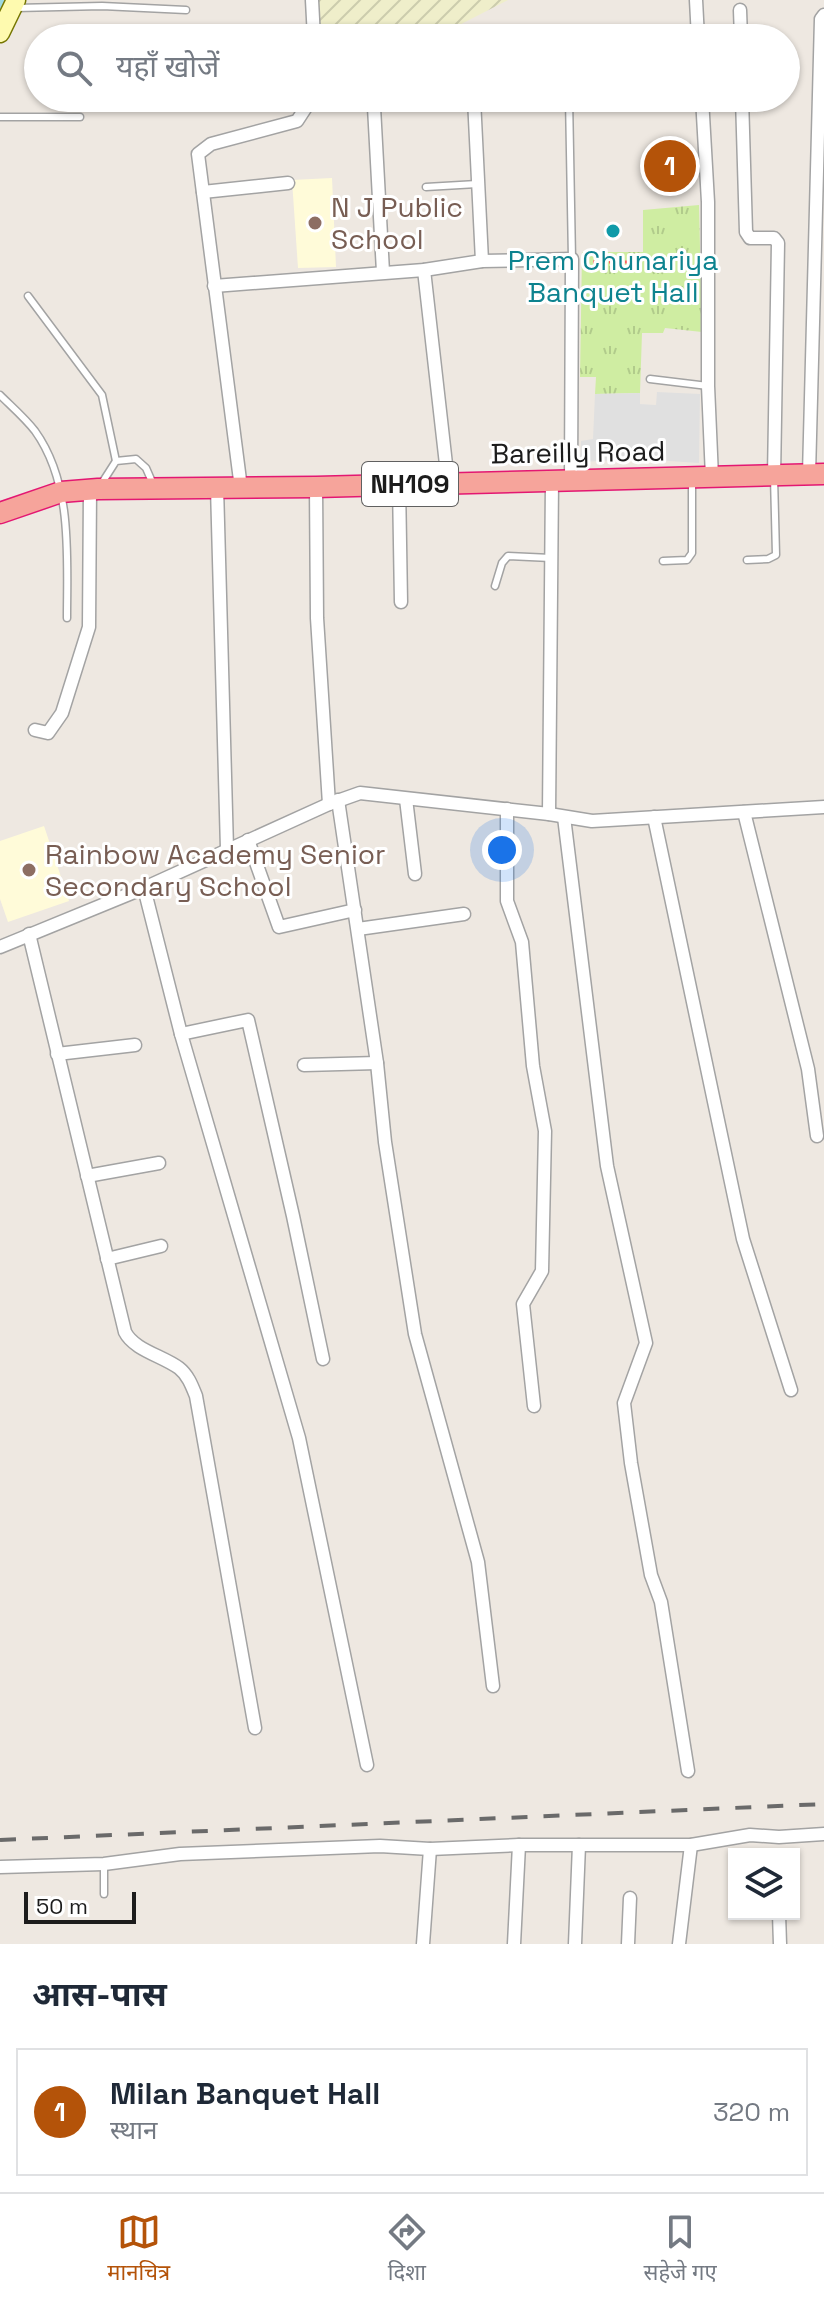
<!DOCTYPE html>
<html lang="hi">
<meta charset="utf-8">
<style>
:root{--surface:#fff;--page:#f2f2f3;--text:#1f2937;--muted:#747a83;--line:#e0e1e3;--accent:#b45309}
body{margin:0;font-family:"Space Grotesk","Noto Sans Devanagari",sans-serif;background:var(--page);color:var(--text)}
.controls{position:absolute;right:24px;bottom:24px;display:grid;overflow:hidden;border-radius:0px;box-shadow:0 2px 6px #0004}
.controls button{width:72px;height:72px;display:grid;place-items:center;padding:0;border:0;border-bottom:2px solid var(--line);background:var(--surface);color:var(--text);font:40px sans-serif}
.scale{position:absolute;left:24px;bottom:20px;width:112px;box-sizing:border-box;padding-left:8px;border:4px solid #1c1c1c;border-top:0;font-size:22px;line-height:28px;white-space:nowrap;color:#1c1c1c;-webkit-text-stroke:6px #fff;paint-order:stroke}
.you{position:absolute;left:502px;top:850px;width:28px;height:28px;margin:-20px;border:6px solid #fff;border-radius:50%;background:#1a73e8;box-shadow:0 0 0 12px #1a73e833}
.badge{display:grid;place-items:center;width:52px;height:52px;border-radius:50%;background:var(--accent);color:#fff;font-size:26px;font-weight:700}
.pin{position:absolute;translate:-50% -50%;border:4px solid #fff;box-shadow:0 2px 8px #0006}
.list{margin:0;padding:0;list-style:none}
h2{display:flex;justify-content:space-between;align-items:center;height:104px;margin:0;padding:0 32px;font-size:34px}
h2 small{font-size:26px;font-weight:400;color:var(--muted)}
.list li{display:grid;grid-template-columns:52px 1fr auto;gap:24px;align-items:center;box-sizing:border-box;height:128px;margin:0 16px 16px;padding:0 16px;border:2px solid var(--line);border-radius:0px}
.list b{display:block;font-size:30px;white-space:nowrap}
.list p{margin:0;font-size:26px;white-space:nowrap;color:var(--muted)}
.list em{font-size:26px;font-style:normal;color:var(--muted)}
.icon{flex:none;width:44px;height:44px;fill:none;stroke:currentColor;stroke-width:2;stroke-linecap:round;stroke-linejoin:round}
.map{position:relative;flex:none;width:824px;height:1944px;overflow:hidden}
.search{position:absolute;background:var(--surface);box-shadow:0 2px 6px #0004;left:24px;right:24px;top:24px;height:88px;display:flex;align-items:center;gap:20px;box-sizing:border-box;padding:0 28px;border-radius:44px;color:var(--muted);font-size:30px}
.sheet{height:248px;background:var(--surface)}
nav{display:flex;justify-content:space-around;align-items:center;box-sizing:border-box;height:112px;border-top:2px solid var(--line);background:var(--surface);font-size:22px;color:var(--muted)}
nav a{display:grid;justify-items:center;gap:4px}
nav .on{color:var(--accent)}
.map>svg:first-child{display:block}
.education{fill:#fffbd9}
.farmland{fill:url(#farmland-furrows)}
.grass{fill:url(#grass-tufts)}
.parking{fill:#e0e0e0}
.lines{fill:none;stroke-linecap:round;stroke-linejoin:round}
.canal{stroke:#9ed8e0;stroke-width:16}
.service-casing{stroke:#a3a3a3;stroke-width:9}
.minor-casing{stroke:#a3a3a3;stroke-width:15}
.secondary-casing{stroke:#767600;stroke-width:21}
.trunk-casing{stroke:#e31772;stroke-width:23}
.path{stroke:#ff6162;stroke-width:3;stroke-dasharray:4 4;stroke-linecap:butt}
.service{stroke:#fff;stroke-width:6}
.minor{stroke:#fff;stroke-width:12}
.secondary{stroke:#fefaaf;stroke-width:18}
.trunk{stroke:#f6a49b;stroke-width:20}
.rail{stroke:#6a6a6a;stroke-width:4;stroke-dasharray:16 16;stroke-linecap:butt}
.education-dot{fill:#8d6e63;stroke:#fff;stroke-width:3}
.culture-dot{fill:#0f9aa8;stroke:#fff;stroke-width:3}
.labels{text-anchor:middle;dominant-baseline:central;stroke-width:6;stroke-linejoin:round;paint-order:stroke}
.shield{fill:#fff;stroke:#606060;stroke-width:2}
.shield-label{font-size:26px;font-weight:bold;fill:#1c1c1c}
.education-label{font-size:28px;fill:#785e54;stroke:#fff;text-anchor:start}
.culture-label{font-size:28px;fill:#0d838f;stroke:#fff}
.street-label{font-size:28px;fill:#1c1c1c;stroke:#fff}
</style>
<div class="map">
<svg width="824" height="1944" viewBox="0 0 824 1944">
<defs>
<pattern id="farmland-furrows" width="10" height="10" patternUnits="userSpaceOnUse" patternTransform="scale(2)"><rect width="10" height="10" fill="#efeeca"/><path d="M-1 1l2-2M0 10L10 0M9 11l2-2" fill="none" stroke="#ccccad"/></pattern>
<pattern id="grass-tufts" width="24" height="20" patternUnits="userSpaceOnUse" patternTransform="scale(2)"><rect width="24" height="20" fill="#cfeda2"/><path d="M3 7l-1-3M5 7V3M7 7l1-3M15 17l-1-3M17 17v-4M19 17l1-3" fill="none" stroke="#b1cb8b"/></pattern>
</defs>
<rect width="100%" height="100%" fill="#eee8e1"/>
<g class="education">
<path d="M 332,178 L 336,267 L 298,268 L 292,180 Z"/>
<path d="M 44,826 L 69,901 L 8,922 L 0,899 L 0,841 Z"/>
</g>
<path class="farmland" d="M 316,0 L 508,0 L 434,38 L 319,38 Z"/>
<path class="grass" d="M 699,205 L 702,332 L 665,328 L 663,333 L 642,333 L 640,393 L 595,394 L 596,377 L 580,377 L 582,252 L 643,252 L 643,210 Z"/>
<path class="parking" d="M 657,392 L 700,394 L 699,463 L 640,459 L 580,462 L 581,441 L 593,439 L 595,394 L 640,393 L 640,404 L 656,405 Z"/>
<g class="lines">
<path class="canal" d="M 0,3 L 1,0"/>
<defs>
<g id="service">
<path d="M 16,8 L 102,6 L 186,10"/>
<path d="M 569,98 L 572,259"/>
<path d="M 0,117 L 80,117"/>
<path d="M 426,187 L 477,184"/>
<path d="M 28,296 L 102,395 L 116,461"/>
<path d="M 650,379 L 708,386"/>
<path d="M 0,395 C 11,406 25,418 35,431 C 73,484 67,557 67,618"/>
<path d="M 100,486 L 116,461 L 136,459 L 146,468 L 153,484"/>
<path d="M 747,560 L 768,559 L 776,555 L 774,477"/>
<path d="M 663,561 L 687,560 L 692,553 L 692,481"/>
<path d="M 495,586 L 502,563 L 508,556 L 551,558"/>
<path d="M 104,1894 L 104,1864"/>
</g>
<g id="minor">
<path d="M 312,0 L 314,38"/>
<path d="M 696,0 L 698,38"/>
<path d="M 740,10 L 741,38"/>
<path d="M 702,98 L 708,202 L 708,386 L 712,477"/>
<path d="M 742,98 L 746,232 L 750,238 L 774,238 L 778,243 L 774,476"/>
<path d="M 474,99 L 482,261"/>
<path d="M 374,107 L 383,272"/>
<path d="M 203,192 L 288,183"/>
<path d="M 424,270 L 448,482"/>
<path d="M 214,286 L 424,270 L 482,261 L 572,259 L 571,480"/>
<path d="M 809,474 L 821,19 L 824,15"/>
<path d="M 399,484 L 401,602"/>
<path d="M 217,487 L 227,849"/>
<path d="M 316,487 L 317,618 L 329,804"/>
<path d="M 241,488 L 198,154 L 211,144 L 297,121 L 312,98"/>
<path d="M 35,730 L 48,733 L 62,713 L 89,627 L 90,490"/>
<path d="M 406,799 L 415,874"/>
<path d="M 338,800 L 377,1063 L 385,1142 L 415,1334 L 478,1562 L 493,1686"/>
<path d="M 507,809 L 507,901 L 522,942 L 533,1066 L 545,1131 L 542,1271 L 523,1304 L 534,1406"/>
<path d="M 744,812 L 808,1069 L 817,1136"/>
<path d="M 549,814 L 552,481"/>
<path d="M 564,817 L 607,1166 L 646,1343 L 624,1403 L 631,1463 L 651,1575 L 661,1602 L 688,1771"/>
<path d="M 654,817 L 743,1239 L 791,1390"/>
<path d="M 248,840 L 279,927 L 355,910"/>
<path d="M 144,888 L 181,1034 L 299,1438 L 367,1765"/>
<path d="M 358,929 L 464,914"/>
<path d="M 29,934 L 125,1332 C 134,1350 163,1356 179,1368 C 188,1375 192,1386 196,1396 L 255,1728"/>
<path d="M 0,947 L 144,888 L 329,804 L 360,793 L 549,814 L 592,821 L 824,807"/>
<path d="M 181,1034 L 248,1020 L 293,1216 L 323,1359"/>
<path d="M 57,1054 L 135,1045"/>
<path d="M 304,1065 L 377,1063"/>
<path d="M 87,1176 L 159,1163"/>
<path d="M 107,1259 L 161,1246"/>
<path d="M 0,1867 L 104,1864 L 180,1854 L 380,1846 L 430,1849 L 519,1845 L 691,1845 L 750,1835 L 779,1837 L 824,1834"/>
<path d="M 779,1914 L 780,1944"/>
<path d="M 423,1944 L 430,1849"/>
<path d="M 514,1944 L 519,1845"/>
<path d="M 575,1944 L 579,1845"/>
<path d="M 628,1944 L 630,1898"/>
<path d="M 679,1944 L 691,1845"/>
</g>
<path id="secondary" d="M 0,33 L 16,0"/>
<path id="trunk" d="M 0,513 L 61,492 L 98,489 L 316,487 L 824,474"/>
</defs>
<use href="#service" class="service-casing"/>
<use href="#minor" class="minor-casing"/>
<use href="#secondary" class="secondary-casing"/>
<use href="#trunk" class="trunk-casing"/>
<path class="path" d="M 585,262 L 633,262"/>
<use href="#service" class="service"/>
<use href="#minor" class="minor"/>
<use href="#secondary" class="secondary"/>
<use href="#trunk" class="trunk"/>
<path class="rail" d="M 0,1840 L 824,1804"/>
</g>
<g class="education-dot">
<circle cx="315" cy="223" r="8"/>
<circle cx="29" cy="870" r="8"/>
</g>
<circle class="culture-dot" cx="613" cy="231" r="8"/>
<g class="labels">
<rect class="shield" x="362" y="462" width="96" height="44" rx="6"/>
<g class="shield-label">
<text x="410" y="484">NH109</text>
</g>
<g class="education-label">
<text x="331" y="207">N J Public<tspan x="331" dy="32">School</tspan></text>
<text x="45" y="854">Rainbow Academy Senior<tspan x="45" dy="32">Secondary School</tspan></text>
</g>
<g class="culture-label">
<text x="613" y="260">Prem Chunariya<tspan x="613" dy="32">Banquet Hall</tspan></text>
</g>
<g class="street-label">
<text transform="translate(578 452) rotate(-1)">Bareilly Road</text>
</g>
</g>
</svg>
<div class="controls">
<button><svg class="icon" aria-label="layers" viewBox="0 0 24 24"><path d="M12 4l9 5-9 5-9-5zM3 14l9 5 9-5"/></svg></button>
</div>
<div class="scale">50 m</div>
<div class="you"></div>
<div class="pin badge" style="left:670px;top:166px">1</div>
<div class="search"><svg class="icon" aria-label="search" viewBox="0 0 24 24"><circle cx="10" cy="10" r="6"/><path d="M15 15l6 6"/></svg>यहाँ खोजें</div>
</div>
<section class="sheet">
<h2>आस-पास<small></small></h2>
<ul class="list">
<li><span class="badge">1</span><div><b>Milan Banquet Hall</b><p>स्थान</p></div><em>320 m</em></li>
</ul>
</section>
<nav>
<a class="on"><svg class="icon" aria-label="map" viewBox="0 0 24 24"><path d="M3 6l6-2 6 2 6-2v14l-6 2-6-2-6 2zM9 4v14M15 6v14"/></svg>मानचित्र</a>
<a><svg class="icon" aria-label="directions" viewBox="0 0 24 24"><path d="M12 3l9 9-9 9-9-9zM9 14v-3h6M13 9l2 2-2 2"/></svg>दिशा</a>
<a><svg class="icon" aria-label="saved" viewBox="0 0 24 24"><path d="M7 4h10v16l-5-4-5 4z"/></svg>सहेजे गए</a>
</nav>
